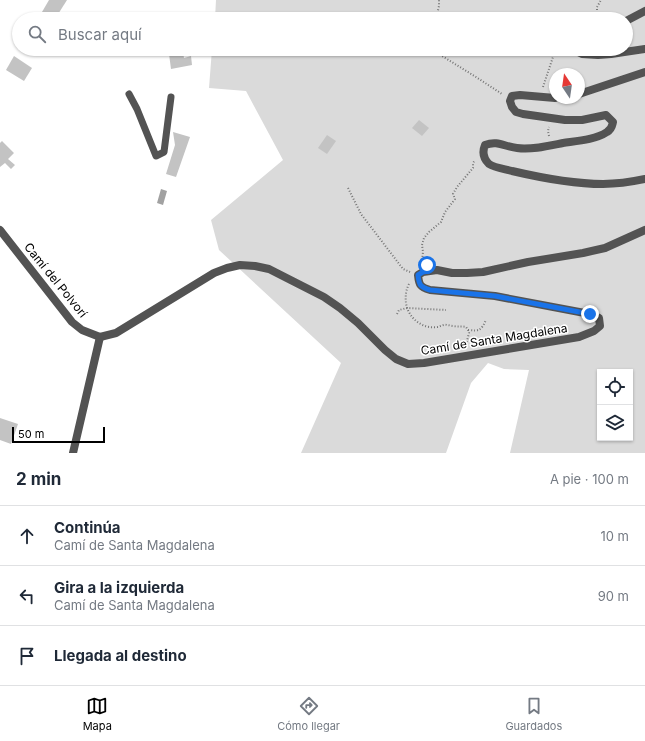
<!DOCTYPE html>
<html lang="es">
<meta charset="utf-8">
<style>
:root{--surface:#fff;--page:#f6f6f7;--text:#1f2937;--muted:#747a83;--line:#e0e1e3;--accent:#000}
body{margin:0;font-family:Inter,sans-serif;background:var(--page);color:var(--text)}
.controls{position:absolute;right:12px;bottom:12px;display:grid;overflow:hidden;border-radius:0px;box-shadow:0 1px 3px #0004}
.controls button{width:36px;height:36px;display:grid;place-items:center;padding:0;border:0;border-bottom:1px solid var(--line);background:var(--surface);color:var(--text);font:20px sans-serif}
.compass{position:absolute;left:549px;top:68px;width:36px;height:36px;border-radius:50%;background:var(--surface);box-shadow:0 1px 3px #0004;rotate:347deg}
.scale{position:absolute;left:12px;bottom:10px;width:93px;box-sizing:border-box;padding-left:4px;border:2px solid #000;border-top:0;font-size:11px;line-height:14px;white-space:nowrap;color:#000;-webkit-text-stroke:3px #fff;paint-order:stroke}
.stop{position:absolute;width:12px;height:12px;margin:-9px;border:3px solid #1a73e8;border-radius:50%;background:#fff}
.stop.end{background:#1a73e8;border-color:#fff;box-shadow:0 1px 4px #0008}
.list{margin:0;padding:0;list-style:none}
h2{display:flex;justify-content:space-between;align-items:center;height:52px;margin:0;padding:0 16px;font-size:17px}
h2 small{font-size:13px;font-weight:400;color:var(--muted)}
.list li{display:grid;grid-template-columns:26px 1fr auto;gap:12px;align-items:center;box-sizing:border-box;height:60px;padding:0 16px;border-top:1px solid var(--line)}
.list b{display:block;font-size:15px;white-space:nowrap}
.list p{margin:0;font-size:13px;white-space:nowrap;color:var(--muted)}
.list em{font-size:13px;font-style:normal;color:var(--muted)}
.icon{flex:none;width:22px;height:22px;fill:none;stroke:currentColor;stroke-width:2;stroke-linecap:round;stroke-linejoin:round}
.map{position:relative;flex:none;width:645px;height:453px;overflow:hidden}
.search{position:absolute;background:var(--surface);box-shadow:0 1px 3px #0004;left:12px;right:12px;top:12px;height:44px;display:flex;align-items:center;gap:10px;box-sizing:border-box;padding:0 14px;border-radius:22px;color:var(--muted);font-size:15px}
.sheet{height:232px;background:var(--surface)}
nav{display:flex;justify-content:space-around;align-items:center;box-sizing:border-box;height:56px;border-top:1px solid var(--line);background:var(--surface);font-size:11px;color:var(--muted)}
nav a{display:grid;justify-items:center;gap:2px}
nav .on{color:var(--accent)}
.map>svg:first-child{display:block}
.green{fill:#dadada;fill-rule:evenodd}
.water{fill:#a1a1a1}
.building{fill:#c3c3c3}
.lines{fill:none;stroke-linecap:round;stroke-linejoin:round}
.path{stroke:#757575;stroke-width:2;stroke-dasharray:1 2;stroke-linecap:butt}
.lane{stroke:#535353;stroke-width:7}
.street{stroke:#535353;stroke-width:8}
.route{stroke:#1a73e8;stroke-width:5}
.labels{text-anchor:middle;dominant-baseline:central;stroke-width:3;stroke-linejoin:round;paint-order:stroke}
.street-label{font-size:12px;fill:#000;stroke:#fff}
</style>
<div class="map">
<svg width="645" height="453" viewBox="0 0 645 453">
<rect width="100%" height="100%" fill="#fff"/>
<path class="green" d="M 216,0 L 645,0 L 645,453 L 510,453 L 529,370 L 504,369 L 488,363 L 471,383 L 446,453 L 301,453 L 341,363 L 219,250 L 211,220 L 283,160 L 246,91 L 209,88 L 212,49 L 626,49 L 626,19 L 215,19 ZM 555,74 L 579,74 L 579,98 L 555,98 ZM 600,372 L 630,372 L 630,438 L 600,438 Z"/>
<path class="water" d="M 161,189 L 167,191 L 163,205 L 157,203 Z"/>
<g class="building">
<path d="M 49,0 L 67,0 L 55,19 L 53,19 L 42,12 Z"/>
<path d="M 183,52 L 184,58 L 191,56 L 192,65 L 171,69 L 169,54 Z"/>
<path d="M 14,56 L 32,68 L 24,81 L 6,70 Z"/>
<path d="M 419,120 L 429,128 L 422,136 L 412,128 Z"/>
<path d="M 173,132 L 190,137 L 176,177 L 166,174 L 175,145 Z"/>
<path d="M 327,135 L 336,141 L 327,154 L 318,148 Z"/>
<path d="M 2,141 L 14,153 L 8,159 L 15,165 L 11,169 L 5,163 L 0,167 L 0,143 Z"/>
<path d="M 0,418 L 18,424 L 11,444 L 0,440 Z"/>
</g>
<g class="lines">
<g class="path">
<path d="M 436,19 L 439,6 L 439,0"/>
<path d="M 597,19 L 597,7 L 601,0"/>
<path d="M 433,49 L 434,51 L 476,77 L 502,94"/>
<path d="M 543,87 L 555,51 L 559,49"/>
<path d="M 549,136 L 548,131 L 549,127"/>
<path d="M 348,188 L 361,214 L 403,269 L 410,272"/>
<path d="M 424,262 L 422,260 L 423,252 L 422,245 L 424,238 L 429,232 L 441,222 L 445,212 L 455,199 L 453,194 L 457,187 L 473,168 L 473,163 L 475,160"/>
<path d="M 409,284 C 405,292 405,300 407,308 L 446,310"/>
<path d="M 397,314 L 399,310 L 407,308 C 412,321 424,329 438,327 C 441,326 444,324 447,325 C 449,325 451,326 453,326 C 458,327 462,326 466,327 L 468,330 C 479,331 481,331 486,320"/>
<path d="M 466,345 L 469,333 L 468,330"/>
</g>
<path class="lane" d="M 129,94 L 137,109 L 156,156 L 164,152 L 171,97"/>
<g class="street">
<path d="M 626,21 L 645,11"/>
<path d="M 572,49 L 582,54 L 598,55 L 611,54 L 645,49"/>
<path d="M 579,94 L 645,72"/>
<path d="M 555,98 L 520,95 L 512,96 L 510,101 L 512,107 L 516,112 L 523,114 L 565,120 L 582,120 L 606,115 L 613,122 C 612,126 612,129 607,132 C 595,140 577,141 563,143 C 548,146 532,150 517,148 C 505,147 498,140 485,145 C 482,152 483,158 489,164 C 495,168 505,169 512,171 C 542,178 572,184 603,184 C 617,184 631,182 645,179"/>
<path d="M 0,230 L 72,322 L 82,330 L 100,337"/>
<path d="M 100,337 L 116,333 L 214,273 L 227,268 L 240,265 L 255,266 L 269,269 L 324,297 L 340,308 L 358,323 L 385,350 L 396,359 L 408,364 L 424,363 L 579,337 L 594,331 L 600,326 L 599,318 L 590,314 L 495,296 L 430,290 C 420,287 419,285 418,275 L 423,272 L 437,270 L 452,273 L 467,273 L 483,272 L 528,262 L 583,253 L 605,248 L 645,230"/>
<path d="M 73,453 L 100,337"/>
</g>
</g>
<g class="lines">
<path class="route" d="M 427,265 L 429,271 L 423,272 L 418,275 C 419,285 420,287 430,290 L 495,296 L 590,314"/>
</g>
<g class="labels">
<g class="street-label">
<text transform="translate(56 280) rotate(51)">Camí del Polvorí</text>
<text transform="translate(494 339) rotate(-9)">Camí de Santa Magdalena</text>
</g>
</g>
</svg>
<div class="controls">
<button><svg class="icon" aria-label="locate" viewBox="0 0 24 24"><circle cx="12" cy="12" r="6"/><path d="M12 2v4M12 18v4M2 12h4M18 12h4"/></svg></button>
<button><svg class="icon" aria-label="layers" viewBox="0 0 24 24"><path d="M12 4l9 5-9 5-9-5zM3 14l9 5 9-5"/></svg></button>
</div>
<svg class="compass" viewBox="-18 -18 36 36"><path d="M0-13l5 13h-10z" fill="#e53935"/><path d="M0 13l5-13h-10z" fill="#747a83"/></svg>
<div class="scale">50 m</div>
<div class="stop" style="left:427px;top:265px"></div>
<div class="stop end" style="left:590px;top:314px"></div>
<div class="search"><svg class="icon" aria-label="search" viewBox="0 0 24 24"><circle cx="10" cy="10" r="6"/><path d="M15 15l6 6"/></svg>Buscar aquí</div>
</div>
<section class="sheet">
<h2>2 min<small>A pie · 100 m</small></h2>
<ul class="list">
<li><svg class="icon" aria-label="ahead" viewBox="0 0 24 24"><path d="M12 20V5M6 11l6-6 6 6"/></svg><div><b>Continúa</b><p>Camí de Santa Magdalena</p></div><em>10 m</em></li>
<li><svg class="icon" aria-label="left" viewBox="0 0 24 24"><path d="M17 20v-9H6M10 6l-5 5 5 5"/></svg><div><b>Gira a la izquierda</b><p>Camí de Santa Magdalena</p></div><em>90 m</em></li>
<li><svg class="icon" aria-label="arrive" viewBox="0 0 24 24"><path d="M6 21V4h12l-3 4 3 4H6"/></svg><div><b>Llegada al destino</b></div></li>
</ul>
</section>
<nav>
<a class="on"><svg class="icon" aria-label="map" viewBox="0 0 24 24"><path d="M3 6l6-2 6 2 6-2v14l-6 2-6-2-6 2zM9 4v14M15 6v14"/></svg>Mapa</a>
<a><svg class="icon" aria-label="directions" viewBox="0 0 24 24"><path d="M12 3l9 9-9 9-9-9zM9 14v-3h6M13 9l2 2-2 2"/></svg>Cómo llegar</a>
<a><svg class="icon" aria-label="saved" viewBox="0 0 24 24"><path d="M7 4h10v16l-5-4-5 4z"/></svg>Guardados</a>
</nav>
